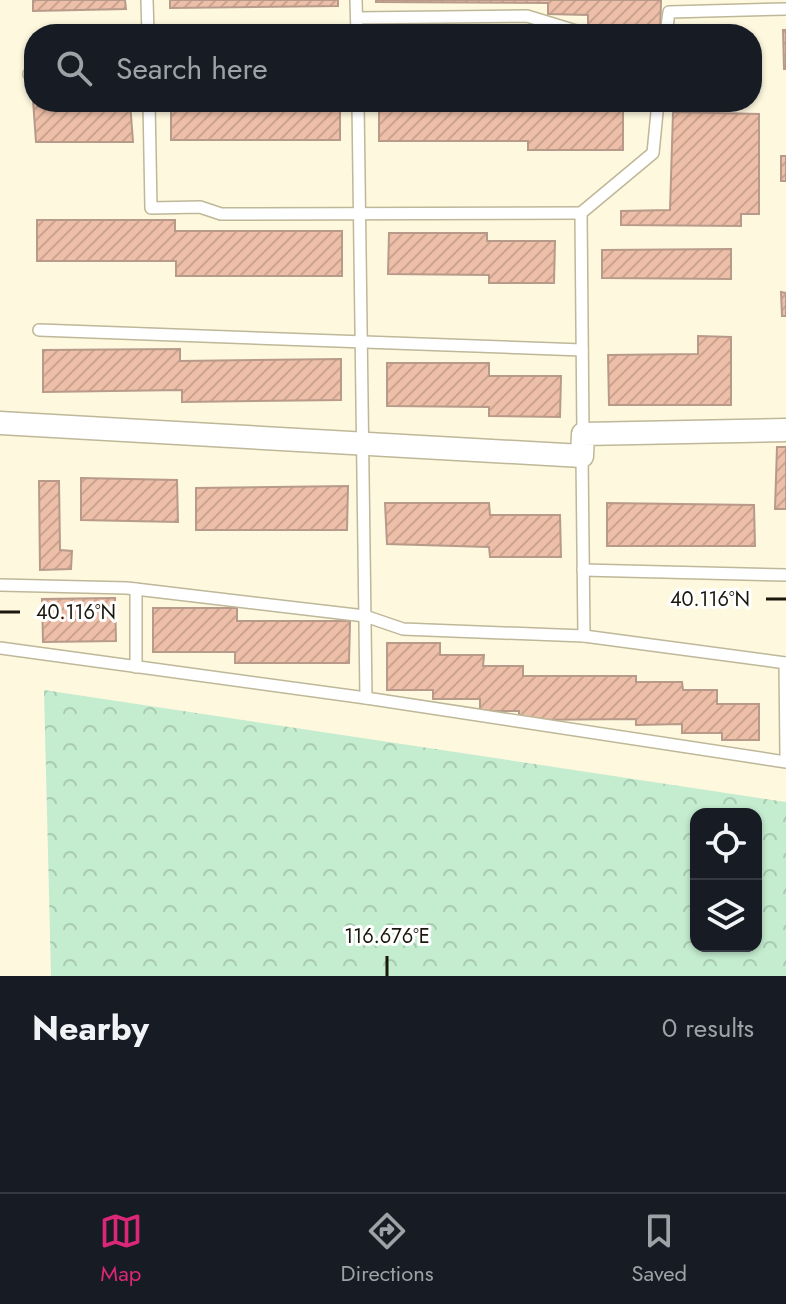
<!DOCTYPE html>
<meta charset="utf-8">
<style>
:root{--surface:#171b24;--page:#20242c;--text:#f1f3f6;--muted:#9ea1a6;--line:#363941;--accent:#db2777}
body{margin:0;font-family:Jost,sans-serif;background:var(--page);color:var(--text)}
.controls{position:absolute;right:24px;bottom:24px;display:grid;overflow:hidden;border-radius:16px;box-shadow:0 2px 6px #0004}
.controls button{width:72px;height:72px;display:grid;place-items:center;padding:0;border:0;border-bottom:2px solid var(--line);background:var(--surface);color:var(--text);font:40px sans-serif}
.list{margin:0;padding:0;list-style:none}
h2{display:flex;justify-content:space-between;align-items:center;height:104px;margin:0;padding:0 32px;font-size:34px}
h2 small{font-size:26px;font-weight:400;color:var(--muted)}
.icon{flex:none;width:44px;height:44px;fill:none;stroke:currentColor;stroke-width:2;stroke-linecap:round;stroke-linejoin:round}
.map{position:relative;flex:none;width:786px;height:976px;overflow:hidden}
.search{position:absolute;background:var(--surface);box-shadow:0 2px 6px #0004;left:24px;right:24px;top:24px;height:88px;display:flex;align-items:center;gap:20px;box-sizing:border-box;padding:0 28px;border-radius:32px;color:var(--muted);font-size:30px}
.sheet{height:216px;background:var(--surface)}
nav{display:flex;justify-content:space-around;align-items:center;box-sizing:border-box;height:112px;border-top:2px solid var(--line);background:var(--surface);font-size:22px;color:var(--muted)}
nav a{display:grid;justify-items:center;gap:4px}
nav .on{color:var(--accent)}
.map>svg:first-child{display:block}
.forest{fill:url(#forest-crowns);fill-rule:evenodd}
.building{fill:url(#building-hatch);stroke:#b89a8a;stroke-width:2}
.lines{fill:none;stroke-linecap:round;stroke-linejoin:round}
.service-casing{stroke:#beb798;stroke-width:14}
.minor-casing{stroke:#beb798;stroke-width:25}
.service{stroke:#fff;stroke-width:11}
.minor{stroke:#fff;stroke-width:22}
.ticks{fill:none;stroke:#1a170c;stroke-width:3}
.ticks-label{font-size:20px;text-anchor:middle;fill:#1a170c;stroke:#fff;stroke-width:6;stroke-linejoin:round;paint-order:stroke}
</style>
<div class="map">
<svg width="786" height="976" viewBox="0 0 786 976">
<defs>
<pattern id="forest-crowns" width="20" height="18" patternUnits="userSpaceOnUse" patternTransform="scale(2)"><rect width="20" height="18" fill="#c4eccf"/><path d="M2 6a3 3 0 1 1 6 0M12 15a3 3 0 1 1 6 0" fill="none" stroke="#a8cab1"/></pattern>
<pattern id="building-hatch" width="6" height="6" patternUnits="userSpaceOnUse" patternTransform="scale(2)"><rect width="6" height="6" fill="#edbfa8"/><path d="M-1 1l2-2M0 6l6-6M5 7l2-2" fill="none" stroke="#cba38f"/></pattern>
</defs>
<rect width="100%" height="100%" fill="#fef8df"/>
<path class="forest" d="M 44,690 L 786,802 L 786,976 L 51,976 ZM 696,814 L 756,814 L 756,946 L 696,946 Z"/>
<g class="building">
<path d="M 33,0 L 125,0 L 126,9 L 33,11 Z"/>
<path d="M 170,0 L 338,0 L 338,6 L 170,8 Z"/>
<path d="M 376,0 L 661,0 L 660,34 L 620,34 L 620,29 L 588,28 L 588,15 L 548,14 L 548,3 L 376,2 Z"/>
<path d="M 783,30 L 786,30 L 786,69 L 784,69 Z"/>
<path d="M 33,100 L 130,102 L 133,142 L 36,142 Z"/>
<rect x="171" y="102" width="169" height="38"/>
<path d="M 379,102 L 524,102 L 524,111 L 623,110 L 623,150 L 528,150 L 528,141 L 379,141 Z"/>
<path d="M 673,112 L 759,114 L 759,214 L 741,214 L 741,226 L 621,225 L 621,211 L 670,210 Z"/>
<rect x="781" y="156" width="5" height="25"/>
<path d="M 37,220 L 175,220 L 175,231 L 342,231 L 342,276 L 176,276 L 176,261 L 37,261 Z"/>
<path d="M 389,233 L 487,233 L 487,241 L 555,241 L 554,283 L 489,283 L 489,275 L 388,274 Z"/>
<path d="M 731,249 L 731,279 L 602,278 L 602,250 Z"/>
<path d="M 781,292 L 786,293 L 786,316 L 782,316 Z"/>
<path d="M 698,336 L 731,337 L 731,405 L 609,405 L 608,355 L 698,354 Z"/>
<path d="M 180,349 L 180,361 L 341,359 L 341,400 L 182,402 L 182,390 L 43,392 L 43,350 Z"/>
<path d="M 387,363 L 489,363 L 489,376 L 561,376 L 560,417 L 489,416 L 489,407 L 387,406 Z"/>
<path d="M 777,447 L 786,447 L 786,509 L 775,509 Z"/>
<path d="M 81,478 L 177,480 L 178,522 L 81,520 Z"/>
<path d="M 39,481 L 59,481 L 60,550 L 72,551 L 71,569 L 40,570 Z"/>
<path d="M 348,486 L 347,530 L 196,530 L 196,488 Z"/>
<path d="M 385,503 L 489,503 L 490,515 L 560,515 L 561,557 L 490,557 L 489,547 L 387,544 Z"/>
<path d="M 607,503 L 754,505 L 755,546 L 607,546 Z"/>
<path d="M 115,598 L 116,641 L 43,642 L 42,599 Z"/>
<path d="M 153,608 L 237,608 L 237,621 L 350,621 L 349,663 L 235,663 L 235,652 L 153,652 Z"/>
<path d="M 387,643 L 440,643 L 440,655 L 484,655 L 483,666 L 523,666 L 523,676 L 636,676 L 636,682 L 682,682 L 683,690 L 717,690 L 717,704 L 759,704 L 759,740 L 722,740 L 722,733 L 682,733 L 682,724 L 636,725 L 636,719 L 519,720 L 519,711 L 480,711 L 480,699 L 433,699 L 433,690 L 387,690 Z"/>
</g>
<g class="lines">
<defs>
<g id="service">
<path d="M 147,0 L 148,34"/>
<path d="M 356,0 L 357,34"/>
<path d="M 357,18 L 527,16 L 586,34"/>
<path d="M 666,34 L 669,12 L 786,9"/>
<path d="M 29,74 L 34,74"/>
<path d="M 149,102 L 151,208 L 200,207 L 221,214 L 581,213"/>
<path d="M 358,102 L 366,698"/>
<path d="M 39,330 L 582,350"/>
<path d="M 583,434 L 581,213 L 653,153 L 658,102"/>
<path d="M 582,456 L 584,636"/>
<path d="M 583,570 L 786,575"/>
<path d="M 0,585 L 127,588 L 365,616 L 403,629 L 584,636 L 786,663"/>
<path d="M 0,648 L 366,698 L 786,762"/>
<path d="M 785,663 L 786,756"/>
<path d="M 136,667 L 136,589"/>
</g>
<path id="minor" d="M 0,423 L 582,456 L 583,434 L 786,430"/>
</defs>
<use href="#service" class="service-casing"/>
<use href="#minor" class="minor-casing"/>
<use href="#service" class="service"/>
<use href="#minor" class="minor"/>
</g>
<path class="ticks" d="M 766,599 L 786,599M 0,612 L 20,612M 387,956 L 387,976"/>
<g class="ticks-label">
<text x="710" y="606">40.116°N</text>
<text x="76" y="619">40.116°N</text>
<text x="387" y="943">116.676°E</text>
</g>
</svg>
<div class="controls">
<button><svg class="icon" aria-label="locate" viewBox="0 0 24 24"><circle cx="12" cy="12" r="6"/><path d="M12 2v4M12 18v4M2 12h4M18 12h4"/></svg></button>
<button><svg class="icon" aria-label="layers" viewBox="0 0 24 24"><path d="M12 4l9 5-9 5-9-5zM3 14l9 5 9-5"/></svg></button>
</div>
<div class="search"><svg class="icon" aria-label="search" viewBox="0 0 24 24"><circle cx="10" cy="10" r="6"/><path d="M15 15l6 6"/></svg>Search here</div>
</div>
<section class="sheet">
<h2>Nearby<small>0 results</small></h2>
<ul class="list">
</ul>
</section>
<nav>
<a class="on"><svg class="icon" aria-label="map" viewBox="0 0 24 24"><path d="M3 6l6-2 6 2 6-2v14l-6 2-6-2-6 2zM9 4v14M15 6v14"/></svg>Map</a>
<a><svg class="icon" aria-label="directions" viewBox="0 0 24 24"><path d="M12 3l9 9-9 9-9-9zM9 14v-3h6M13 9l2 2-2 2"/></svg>Directions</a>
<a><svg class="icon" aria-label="saved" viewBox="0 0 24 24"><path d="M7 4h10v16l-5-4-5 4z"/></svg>Saved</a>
</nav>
